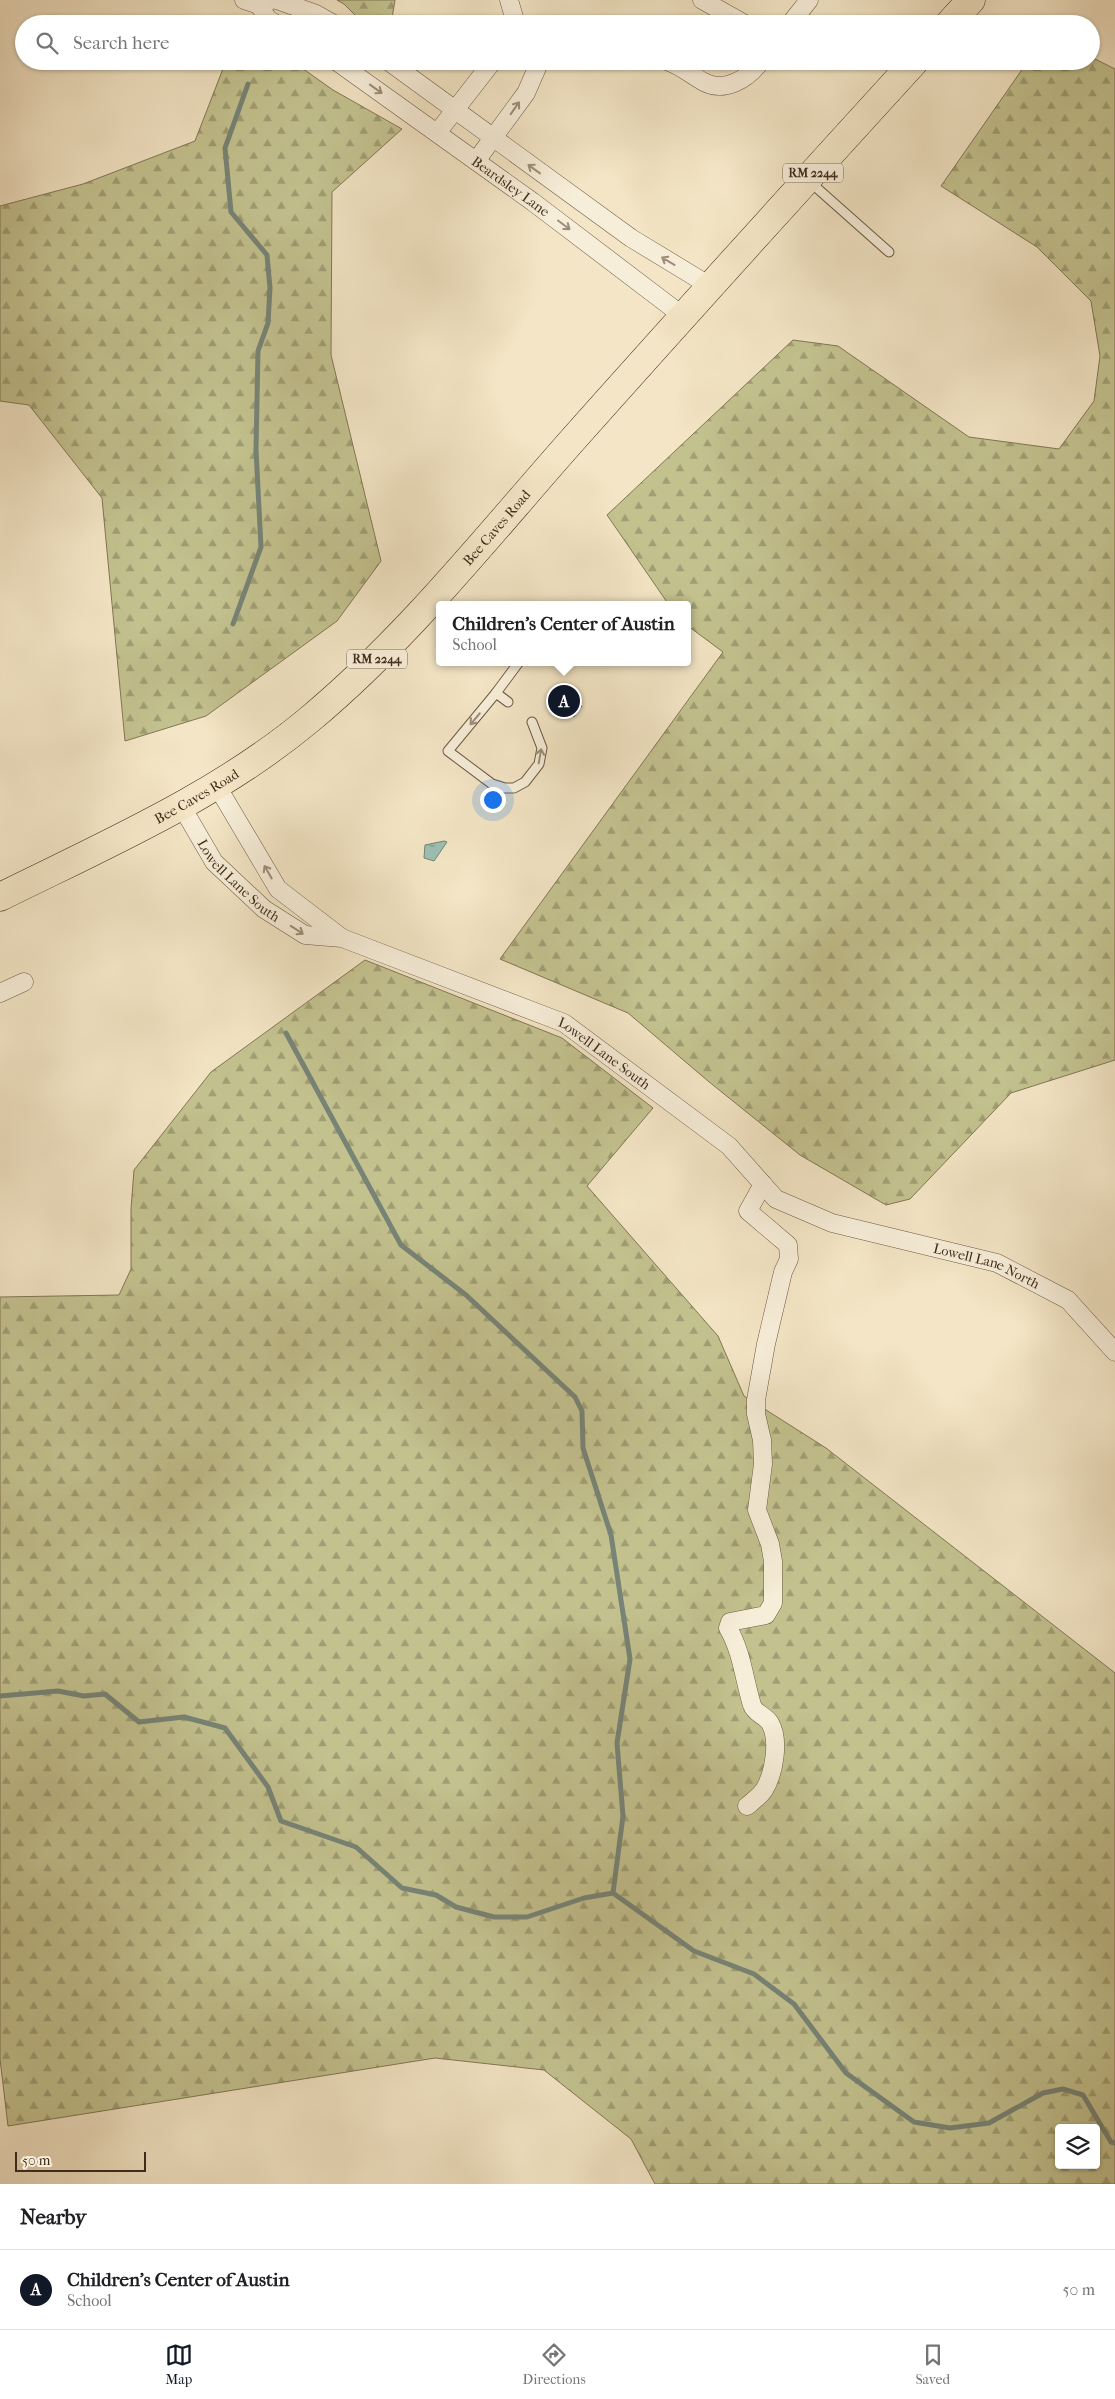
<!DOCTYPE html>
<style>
:root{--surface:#fff;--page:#f6f6f6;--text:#202124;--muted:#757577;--line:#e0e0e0;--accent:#111827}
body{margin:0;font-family:"IM FELL French Canon",serif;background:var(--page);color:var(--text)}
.controls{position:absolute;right:15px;bottom:15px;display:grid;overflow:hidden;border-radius:5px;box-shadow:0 1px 4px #0004}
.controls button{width:45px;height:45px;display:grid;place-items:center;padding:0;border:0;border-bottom:1px solid var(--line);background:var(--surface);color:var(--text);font:25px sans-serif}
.scale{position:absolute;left:15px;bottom:12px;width:131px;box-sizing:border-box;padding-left:5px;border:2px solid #402c1b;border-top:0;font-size:14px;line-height:18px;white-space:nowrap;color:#402c1b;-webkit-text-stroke:4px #f7eed9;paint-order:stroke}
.you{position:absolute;left:492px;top:799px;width:18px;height:18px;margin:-12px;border:4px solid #fff;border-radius:50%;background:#1a73e8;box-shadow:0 0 0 8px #1a73e833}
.badge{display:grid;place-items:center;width:32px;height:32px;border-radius:50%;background:var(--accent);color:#fff;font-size:16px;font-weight:700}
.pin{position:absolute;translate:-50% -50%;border:2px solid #fff;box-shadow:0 1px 5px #0006}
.popup{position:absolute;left:436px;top:601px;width:255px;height:65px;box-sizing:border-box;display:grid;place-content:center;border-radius:5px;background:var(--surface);filter:drop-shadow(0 1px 4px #0005);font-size:16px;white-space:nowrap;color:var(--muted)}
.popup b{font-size:19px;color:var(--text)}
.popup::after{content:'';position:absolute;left:50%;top:100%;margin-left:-10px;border:10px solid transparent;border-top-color:var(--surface)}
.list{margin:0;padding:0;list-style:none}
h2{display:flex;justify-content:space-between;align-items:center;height:65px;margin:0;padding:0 20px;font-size:21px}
h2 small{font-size:16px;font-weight:400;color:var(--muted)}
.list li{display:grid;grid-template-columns:32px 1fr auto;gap:15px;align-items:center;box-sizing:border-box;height:80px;padding:0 20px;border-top:1px solid var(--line)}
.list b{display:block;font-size:19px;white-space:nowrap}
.list p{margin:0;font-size:16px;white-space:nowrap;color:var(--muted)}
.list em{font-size:16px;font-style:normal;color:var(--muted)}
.icon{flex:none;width:28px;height:28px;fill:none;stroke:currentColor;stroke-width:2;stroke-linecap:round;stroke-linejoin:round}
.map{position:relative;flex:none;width:1115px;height:2184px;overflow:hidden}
.search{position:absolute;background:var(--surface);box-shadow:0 1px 4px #0004;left:15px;right:15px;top:15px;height:55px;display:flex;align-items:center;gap:12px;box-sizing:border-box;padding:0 18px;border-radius:28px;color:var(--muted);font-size:19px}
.sheet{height:145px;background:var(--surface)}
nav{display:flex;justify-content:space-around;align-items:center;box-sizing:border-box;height:70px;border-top:1px solid var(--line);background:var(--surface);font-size:14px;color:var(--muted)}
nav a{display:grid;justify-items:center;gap:2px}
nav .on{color:var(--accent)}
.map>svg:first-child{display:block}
.forest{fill:url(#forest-firs);stroke:#827755;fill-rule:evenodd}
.water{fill:url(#water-ripples);stroke:#778476}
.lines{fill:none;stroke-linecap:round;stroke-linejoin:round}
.stream{stroke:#778476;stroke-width:5}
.lane-casing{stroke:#6d5a46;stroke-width:11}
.street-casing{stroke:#6d5a46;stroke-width:19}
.primary-casing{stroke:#402c1b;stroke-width:29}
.lane{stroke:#f7eed9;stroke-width:9}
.street{stroke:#f7eed9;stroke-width:18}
.primary{stroke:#f3e5c5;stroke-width:28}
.oneway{stroke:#9c8d7a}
.labels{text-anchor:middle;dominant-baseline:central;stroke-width:5;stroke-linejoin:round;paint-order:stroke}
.shield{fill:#f7eed9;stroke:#776654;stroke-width:1}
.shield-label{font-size:12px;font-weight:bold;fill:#402c1b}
.street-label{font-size:14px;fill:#402c1b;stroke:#f7eed9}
</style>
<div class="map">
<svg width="1115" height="2184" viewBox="0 0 1115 2184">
<defs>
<pattern id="forest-firs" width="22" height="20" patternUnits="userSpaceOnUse" patternTransform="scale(1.25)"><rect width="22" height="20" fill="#c3c28f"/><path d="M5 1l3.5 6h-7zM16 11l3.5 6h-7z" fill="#a09e74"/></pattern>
<pattern id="water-ripples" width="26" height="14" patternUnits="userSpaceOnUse" patternTransform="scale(1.25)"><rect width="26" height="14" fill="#9bbfb3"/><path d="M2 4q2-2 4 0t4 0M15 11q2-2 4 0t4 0" fill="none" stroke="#809b91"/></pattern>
</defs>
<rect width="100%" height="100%" fill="#f3e5c5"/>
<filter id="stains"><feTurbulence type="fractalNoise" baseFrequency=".004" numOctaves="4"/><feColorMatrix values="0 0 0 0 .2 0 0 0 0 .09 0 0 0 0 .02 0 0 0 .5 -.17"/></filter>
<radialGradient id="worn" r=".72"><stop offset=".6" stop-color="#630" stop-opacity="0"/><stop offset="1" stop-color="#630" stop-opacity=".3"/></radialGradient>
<g class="forest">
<path d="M 337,0 L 395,0 L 391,24 L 364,24 L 344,4 Z"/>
<path d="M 1091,57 L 1115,69 L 1115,1060 L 1011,1093 L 910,1199 L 886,1205 L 800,1155 L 708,1081 L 628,1013 L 500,959 L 723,652 L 688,626 L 688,605 L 669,605 L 607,515 L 793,340 L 838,346 L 969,437 L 1059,449 L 1094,401 L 1100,356 L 1091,301 L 1037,247 L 941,186 L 1028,61 L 1091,61 Z"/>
<path d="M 226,61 L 292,61 L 333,90 L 402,129 L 332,192 L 331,355 L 381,561 L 337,621 L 206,716 L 125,741 L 102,498 L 29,405 L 0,401 L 0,206 L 83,184 L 195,141 Z"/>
<path d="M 365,960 L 562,1038 L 653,1108 L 587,1186 L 718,1336 L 744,1396 L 826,1448 L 1115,1673 L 1115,2184 L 655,2184 L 631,2139 L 544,2070 L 435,2058 L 8,2126 L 0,2059 L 0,1297 L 119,1295 L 131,1269 L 131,1209 L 134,1170 L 211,1072 ZM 1059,2128 L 1096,2128 L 1096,2165 L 1059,2165 Z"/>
</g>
<g class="water">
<path d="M 562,689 L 582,706 L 574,717 L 554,700 Z"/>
<path d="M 444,841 L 447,842 L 434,861 L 424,858 L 425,845 Z"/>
</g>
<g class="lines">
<g class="stream">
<path d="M 233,624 L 261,547 L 256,450 L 258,351 L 268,323 L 270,288 L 267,255 L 231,212 L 225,148 L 248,84"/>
<path d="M 286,1033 L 401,1245 L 466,1295 L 575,1397 L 582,1411 L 583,1448 L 611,1535 L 630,1659 L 617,1743 L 623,1816 L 613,1893 L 694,1951 L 754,1974 L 794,2004 L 846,2073 L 914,2122 L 950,2128 L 989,2123 L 1043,2093 L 1063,2089 L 1083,2095 L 1111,2142 L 1115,2143"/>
<path d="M 0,1696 L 58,1691 L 84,1696 L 105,1694 L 139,1722 L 184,1717 L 225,1728 L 268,1787 L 281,1821 L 356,1847 L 402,1888 L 436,1895 L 456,1907 L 494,1917 L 527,1917 L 584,1898 L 613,1893"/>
</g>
<defs>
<g id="lane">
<path d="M 809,181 L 889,252"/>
<path d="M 496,693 L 519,662"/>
<path d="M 508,702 L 496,693 L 448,751 L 492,784 L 505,788 L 514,788 L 525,782 L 539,764 L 542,748 L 532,722"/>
</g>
<g id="street">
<path d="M 244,0 L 259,5"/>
<path d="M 271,0 L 259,5 L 268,19 L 276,24"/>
<path d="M 277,0 L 316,14 L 334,24"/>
<path d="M 509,0 L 516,24"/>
<path d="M 702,0 L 745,24"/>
<path d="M 790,24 L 809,0"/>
<path id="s1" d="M 336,61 L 533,202 L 683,316"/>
<path d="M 388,61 L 631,238 L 710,286"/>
<path d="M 667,61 C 681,66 690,74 702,81 C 724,94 748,79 761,61"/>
<path d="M 437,133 L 493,61"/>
<path d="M 476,161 L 526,93 L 540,61"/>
<path d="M 217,786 L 278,889 L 342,938"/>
<path id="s2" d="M 182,807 L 214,862 L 264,909 L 305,935 L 342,938 L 564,1023 L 729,1146 L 776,1199 L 832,1223 L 997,1263 L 1068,1300 L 1115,1352"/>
<path d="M 0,993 L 24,982"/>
<path d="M 747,1806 C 753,1801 760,1796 764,1790 C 774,1774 780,1740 770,1723 C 765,1715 755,1714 752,1705 C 744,1679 742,1652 728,1628 L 730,1622 L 766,1615 L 773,1603 L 773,1561 L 770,1544 L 757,1510 L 763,1464 L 762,1440 L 756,1414 L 756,1400 L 766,1344 L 783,1272 L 789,1259 L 788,1245 L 748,1211 L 763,1184"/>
</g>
<g id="primary">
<path d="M 949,24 L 971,0"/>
<path id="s3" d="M 0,897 C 107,844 218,796 310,719 C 407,638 486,538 569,444 C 683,316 799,188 915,61"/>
</g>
</defs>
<use href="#lane" class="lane-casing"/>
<use href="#street" class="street-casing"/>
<use href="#primary" class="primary-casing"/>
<use href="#lane" class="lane"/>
<use href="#street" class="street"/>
<use href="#primary" class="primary"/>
</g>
<defs><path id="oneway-shaft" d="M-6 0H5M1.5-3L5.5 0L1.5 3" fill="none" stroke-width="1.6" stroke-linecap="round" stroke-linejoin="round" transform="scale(1.25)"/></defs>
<g class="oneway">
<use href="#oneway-shaft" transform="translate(376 89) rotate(36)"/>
<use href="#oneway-shaft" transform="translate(515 108) rotate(-55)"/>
<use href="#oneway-shaft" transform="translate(534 169) rotate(-144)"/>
<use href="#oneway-shaft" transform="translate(564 225) rotate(37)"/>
<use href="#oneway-shaft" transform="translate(668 261) rotate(-149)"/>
<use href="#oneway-shaft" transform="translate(475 719) rotate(130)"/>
<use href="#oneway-shaft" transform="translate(540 756) rotate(-80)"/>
<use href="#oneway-shaft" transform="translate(268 872) rotate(-120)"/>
<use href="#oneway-shaft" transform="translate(297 930) rotate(33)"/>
</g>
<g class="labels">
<g class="shield">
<rect x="783" y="163.5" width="60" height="19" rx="4"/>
<rect x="347" y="649.5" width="60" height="19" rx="4"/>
</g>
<g class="shield-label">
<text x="813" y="173">RM 2244</text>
<text x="377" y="659">RM 2244</text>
</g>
<g class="street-label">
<text stroke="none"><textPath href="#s1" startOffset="215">Beardsley Lane</textPath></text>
<text stroke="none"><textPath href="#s3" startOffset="626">Bee Caves Road</textPath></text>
<text stroke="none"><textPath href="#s3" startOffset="221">Bee Caves Road</textPath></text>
<text stroke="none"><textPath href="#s2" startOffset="94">Lowell Lane South</textPath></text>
<text stroke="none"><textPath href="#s2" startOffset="506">Lowell Lane South</textPath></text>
<text stroke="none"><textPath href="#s2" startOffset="954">Lowell Lane North</textPath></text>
</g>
</g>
<rect width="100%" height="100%" filter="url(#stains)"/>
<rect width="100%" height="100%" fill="url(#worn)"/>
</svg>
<div class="controls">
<button><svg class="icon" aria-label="layers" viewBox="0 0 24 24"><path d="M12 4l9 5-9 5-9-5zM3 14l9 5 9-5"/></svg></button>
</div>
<div class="scale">50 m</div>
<div class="you"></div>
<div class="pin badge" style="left:564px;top:701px">A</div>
<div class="popup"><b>Children's Center of Austin</b>School</div>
<div class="search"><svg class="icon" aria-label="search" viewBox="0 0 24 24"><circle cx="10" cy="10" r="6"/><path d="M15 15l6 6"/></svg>Search here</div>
</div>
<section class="sheet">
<h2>Nearby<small></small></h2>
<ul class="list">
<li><span class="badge">A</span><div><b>Children's Center of Austin</b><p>School</p></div><em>50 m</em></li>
</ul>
</section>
<nav>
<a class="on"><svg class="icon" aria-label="map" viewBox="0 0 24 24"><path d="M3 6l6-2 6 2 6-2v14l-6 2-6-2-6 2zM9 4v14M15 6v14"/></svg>Map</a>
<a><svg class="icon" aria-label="directions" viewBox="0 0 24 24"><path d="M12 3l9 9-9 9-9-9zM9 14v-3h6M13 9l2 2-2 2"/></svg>Directions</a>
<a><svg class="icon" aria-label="saved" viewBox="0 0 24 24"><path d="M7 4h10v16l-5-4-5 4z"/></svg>Saved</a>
</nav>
